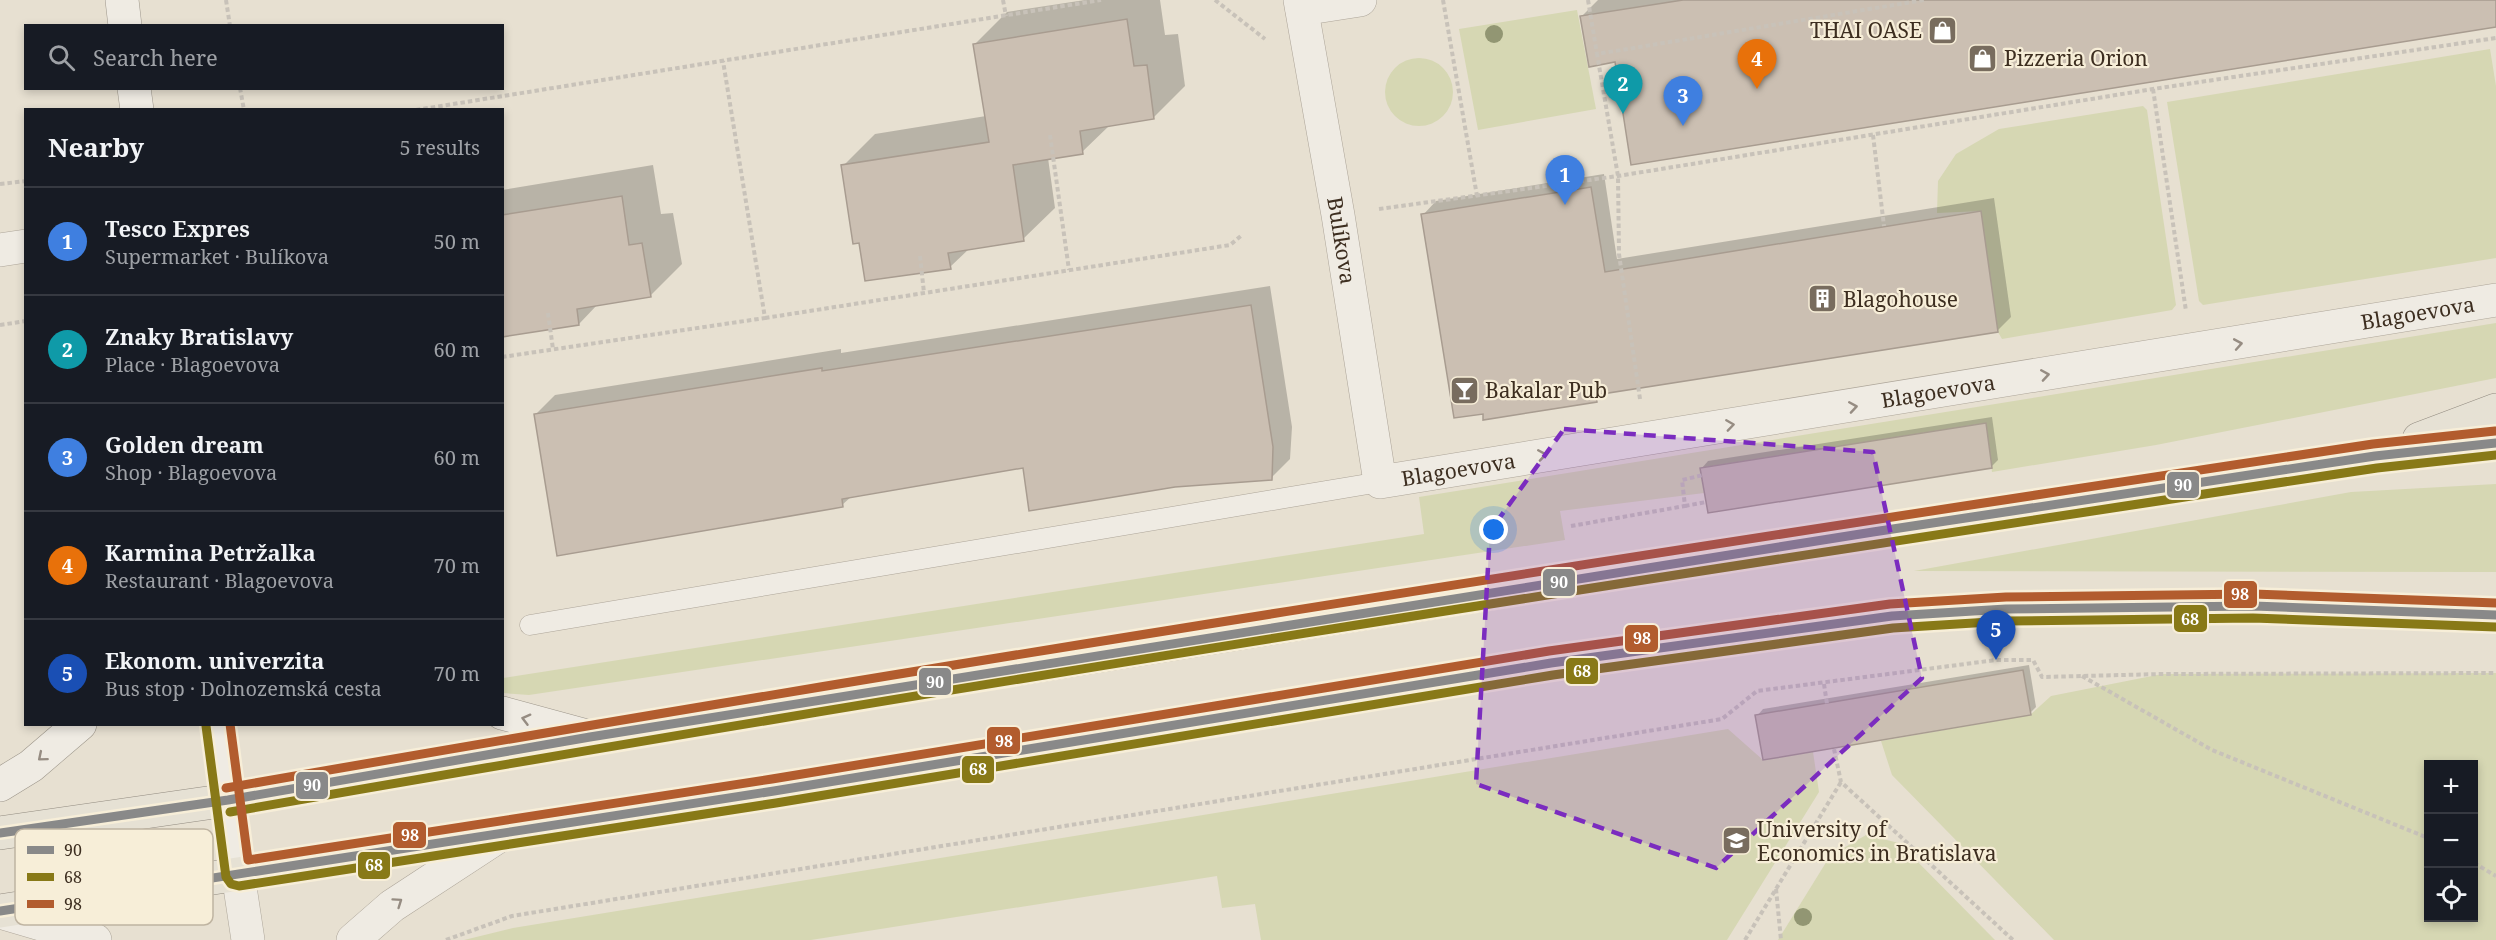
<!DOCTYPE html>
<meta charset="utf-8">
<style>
:root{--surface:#171b24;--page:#20242c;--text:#f1f3f6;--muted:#9ea1a6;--line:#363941;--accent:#b45309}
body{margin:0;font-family:"Noto Serif",serif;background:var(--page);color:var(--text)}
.controls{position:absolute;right:18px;bottom:18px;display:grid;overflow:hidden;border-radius:0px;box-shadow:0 3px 9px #0003}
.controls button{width:54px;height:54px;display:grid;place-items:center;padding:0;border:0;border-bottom:2px solid var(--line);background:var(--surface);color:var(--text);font:30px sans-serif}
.you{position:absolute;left:1494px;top:530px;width:21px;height:21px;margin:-15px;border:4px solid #fff;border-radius:50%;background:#1a73e8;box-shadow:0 0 0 9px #1a73e833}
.badge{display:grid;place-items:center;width:39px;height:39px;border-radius:50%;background:var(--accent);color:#fff;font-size:20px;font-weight:700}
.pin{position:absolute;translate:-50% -50px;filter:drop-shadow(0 2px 3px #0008)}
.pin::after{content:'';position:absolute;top:32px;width:21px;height:18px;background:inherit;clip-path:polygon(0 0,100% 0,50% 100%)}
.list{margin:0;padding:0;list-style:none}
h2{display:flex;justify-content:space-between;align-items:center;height:78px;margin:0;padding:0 24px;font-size:26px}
h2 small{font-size:20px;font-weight:400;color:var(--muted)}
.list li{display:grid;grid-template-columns:39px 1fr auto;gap:18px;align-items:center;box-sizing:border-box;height:108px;padding:0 24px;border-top:2px solid var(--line)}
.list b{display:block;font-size:22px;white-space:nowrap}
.list p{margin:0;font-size:20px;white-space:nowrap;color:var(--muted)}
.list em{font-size:20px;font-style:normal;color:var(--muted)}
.icon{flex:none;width:33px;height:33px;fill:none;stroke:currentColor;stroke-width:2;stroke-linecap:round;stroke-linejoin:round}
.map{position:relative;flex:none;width:2496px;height:940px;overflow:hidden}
.search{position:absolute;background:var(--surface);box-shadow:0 3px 9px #0003;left:24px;top:24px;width:480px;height:66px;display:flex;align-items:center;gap:15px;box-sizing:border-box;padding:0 21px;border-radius:0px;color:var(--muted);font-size:22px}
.panel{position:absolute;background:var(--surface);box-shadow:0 3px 9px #0003;left:24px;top:108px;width:480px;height:618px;border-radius:0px}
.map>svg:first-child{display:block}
.green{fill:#d6d7b3;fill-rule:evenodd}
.shadow{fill:#0003}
.building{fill:#cbbfb2;stroke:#a89c90;stroke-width:1.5}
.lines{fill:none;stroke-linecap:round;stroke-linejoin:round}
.lane-casing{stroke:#ada599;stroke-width:21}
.street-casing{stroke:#ada599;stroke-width:34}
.secondary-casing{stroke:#9c958a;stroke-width:34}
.primary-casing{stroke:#928b80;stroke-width:34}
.path{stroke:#c8c2b9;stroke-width:4;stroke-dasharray:4.5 3;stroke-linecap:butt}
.lane{stroke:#efebe3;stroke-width:20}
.street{stroke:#efebe3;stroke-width:33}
.secondary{stroke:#efebe3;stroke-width:33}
.primary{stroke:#e6e1d4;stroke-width:33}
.bus-1-casing{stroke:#f7eed8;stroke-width:14}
.bus-2-casing{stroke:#f7eed8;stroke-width:14}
.bus-3-casing{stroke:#f7eed8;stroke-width:14}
.bus-1{stroke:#898989;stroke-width:9}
.bus-2{stroke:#887917;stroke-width:9}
.bus-3{stroke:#b25c2e;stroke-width:9}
.tree{fill:#929673}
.oneway{stroke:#968c82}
.marked{fill:#7b2cbf;fill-opacity:0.2;stroke:#7b2cbf;stroke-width:4.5;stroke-dasharray:12 8;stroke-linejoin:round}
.labels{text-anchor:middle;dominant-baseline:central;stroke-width:4.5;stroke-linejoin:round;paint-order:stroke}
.poi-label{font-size:21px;fill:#3d2e20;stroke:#f7eed8;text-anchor:start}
.street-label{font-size:21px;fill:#3d2e20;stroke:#f7eed8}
.key{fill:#f7eed8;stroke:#bfb4a1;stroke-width:1.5}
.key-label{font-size:16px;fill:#3d2e20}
.line-badge{stroke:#f7eed8;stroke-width:2}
.badge-label{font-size:16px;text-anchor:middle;font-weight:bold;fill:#fff}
</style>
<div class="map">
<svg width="2496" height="940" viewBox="0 0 2496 940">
<rect width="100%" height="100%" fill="#e7e0d1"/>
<g class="green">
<path d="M 1577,10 L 1596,109 L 1478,130 L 1459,29 Z"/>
<path d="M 2490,49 L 2496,86 L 2496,258 L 2203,305 L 2199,301 L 2167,102 Z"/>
<circle cx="1419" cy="92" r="34"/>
<path d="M 2143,106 L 2147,110 L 2176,305 L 2172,310 L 2002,339 L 1998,332 L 1981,211 L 1937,213 L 1938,181 L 1956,154 L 1999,129 Z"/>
<path d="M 2496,323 L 2496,378 L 2156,445 L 1992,472 L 1985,423 L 1700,468 L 1704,493 L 1560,511 L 1565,540 L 529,695 L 503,693 L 503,678 L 1424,534 L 1419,497 Z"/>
<path d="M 2496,484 L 2496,572 L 1914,571 L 2351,492 Z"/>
<path d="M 2496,673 L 2496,940 L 2054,940 L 1892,775 L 1881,741 L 2030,715 L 2051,696 L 2162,674 ZM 2428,764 L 2474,764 L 2474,918 L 2428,918 Z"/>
<path d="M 1728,729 L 1763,760 L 1813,752 L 1819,792 L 1727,940 L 1261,940 L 1255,904 L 1222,908 L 1217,876 L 811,940 L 464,940 L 513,928 Z"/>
<path d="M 1866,835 L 1899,843 L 1995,940 L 1778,940 L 1830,856 Z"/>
</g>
<g class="shadow">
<path d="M 1085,0 L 1160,0 L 1165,35 L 1178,34 L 1185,86 L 1153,118 L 1110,125 L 1082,152 L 1048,158 L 1055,208 L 1023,239 L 970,248 L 950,267 L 860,242 L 843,166 L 875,134 L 986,116 L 975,44 L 1007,12 Z"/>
<path d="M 1598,0 L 2496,0 L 2496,25 L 1616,61 L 1581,17 Z"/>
<path d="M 653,165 L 661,214 L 673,213 L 682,264 L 650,296 L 598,304 L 579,324 L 502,336 L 502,190 Z"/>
<path d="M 1604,174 L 1617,259 L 1994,198 L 2011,317 L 1997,331 L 1604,392 L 1597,400 L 1423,215 L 1436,201 Z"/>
<path d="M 1270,286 L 1292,427 L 1290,459 L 1271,478 L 1024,467 L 852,496 L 842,505 L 536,414 L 555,395 L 841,349 L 841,353 Z"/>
<path d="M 1992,417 L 1998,460 L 1991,467 L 1702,468 L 1708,461 Z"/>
<path d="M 2029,665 L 2036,707 L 2030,713 L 1757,716 L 1763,709 Z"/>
</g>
<g class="building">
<path d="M 1683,0 L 2496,0 L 2496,27 L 1631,165 L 1615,62 L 1589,67 L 1580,16 Z"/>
<path d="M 1127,19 L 1134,66 L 1147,65 L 1154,119 L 1080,131 L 1083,154 L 1013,165 L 1024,241 L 948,253 L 951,269 L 865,281 L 859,243 L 853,244 L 841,165 L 989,142 L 973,44 Z"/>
<path d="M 1591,187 L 1605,272 L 1981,211 L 1998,332 L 1596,395 L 1597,402 L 1483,420 L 1483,414 L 1454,418 L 1421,214 Z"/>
<path d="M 622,196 L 629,245 L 642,243 L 651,297 L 577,309 L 579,325 L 502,337 L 502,215 Z"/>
<path d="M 1251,305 L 1273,447 L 1272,480 L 1175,487 L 1029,511 L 1023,468 L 842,499 L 843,507 L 557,556 L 534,414 L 822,368 L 822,371 Z"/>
<path d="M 1986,423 L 1992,468 L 1708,513 L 1700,468 Z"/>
<path d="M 2023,670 L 2031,715 L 1763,760 L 1755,715 Z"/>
</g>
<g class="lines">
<defs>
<path id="lane" d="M 530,625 L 1380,482"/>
<g id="street">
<path id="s1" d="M 1300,0 L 1338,215 L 1380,482 L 2496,300"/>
<path d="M 1302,9 L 1360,0"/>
<path d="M 0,250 L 26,246"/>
<path d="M 238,874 L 248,940"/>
<path d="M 0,912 L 95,940"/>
<path d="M 353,940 L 392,906 L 505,832"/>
</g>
<g id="secondary">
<path d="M 122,0 L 125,26"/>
<path d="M 134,88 L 137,110"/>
<path d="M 502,713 L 590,737"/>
<path d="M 218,724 L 238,874"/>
<path d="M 0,785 L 31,766 L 80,724"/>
</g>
<g id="primary">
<path d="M 2419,439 L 2496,410"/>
<path d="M 0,833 L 228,800 L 590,737 L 1873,532 L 2375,456 L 2496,443"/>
<path d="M 0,911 L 774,791 L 1551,663 L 1892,616 L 2006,609 L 2253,606 L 2496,615"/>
</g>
</defs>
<use href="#lane" class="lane-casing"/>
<use href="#street" class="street-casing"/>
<use href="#secondary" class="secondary-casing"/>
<use href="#primary" class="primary-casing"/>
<g class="path">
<path d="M 226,0 L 230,26"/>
<path d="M 1003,0 L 1006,16"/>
<path d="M 1215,0 L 1265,39"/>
<path d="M 1443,0 L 1477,196"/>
<path d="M 1588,0 L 1597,54"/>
<path d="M 240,88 L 244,110"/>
<path d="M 2153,89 L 2186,311"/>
<path d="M 416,110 L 1101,0"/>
<path d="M 1050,135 L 1069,270"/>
<path d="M 1873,135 L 1884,226"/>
<path d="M 0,184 L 26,181"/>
<path d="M 1379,209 L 1618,176 L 2153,89 L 2496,38"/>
<path d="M 920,256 L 924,293"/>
<path d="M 548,313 L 553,349"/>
<path d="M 765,318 L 1230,245 L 1242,235"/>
<path d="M 0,325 L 26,321"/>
<path d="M 502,357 L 765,318 L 723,61"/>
<path d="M 1640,399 L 1619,254 L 1618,176 L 1597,54 L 1924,0"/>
<path d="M 1685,506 L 1706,502"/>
<path d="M 1571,526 L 1685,506 L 1682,480 L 1703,475"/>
<path d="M 2082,676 L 2212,750 L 2428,838"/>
<path d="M 1824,684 L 1827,704"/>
<path d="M 1834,749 L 1841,782 L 2013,940"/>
<path d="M 2474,863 L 2496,876"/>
<path d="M 1776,889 L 1781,940"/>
<path d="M 446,940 L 512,916 L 1722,719 L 1757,691 L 1996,660 L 2033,660 L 2042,677 L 2162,674 L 2496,673"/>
<path d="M 1745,940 L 1841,782"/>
</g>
<use href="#lane" class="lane"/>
<use href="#street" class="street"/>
<use href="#secondary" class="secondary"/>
<use href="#primary" class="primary"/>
<defs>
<g id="bus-1">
<path d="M 0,833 L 228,800 L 590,737 L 1873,532 L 2375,456 L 2496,443"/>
<path d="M 0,911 L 774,791 L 1551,663 L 1892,616 L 2006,609 L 2253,606 L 2496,615"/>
</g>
<g id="bus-2">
<path d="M 206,726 L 226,877 L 231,884 L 239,886 L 776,803 L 1553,675 L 1893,628 L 2006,621 L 2253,618 L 2496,627"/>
<path d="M 230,812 C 944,687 1660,576 2377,468 L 2496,455"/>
</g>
<g id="bus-3">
<path d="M 230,724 L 248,860 L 772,779 L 1549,651 L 1890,604 L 2006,597 L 2253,594 L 2496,603"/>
<path d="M 226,788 C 940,663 1656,552 2373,444 L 2495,431"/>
</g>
</defs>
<use href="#bus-1" class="bus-1-casing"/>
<use href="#bus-2" class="bus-2-casing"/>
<use href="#bus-3" class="bus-3-casing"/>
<use href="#bus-1" class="bus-1"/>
<use href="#bus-2" class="bus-2"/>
<use href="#bus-3" class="bus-3"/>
</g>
<g class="tree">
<circle cx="1494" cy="34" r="9"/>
<circle cx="1803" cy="917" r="9"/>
</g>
<defs><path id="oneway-chevron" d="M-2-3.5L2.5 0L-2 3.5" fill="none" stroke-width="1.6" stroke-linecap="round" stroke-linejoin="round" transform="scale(1.5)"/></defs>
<g class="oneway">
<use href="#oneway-chevron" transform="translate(2238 344) rotate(-10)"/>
<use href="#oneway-chevron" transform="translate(2045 375) rotate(-9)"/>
<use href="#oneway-chevron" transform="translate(1853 407) rotate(-9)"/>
<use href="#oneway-chevron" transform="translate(1730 425) rotate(-8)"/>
<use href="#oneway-chevron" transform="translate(1542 455) rotate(-9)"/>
<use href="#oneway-chevron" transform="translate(526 719) rotate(-165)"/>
<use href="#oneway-chevron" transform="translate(42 757) rotate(140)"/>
<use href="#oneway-chevron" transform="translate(398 902) rotate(-35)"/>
</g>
<path class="marked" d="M 1564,429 L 1873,452 L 1922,678 L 1716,868 L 1476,784 L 1490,531 Z"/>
<defs>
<symbol id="shop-square" viewBox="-11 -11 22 22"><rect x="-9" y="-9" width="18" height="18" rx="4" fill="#786c5e" stroke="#f7eed8"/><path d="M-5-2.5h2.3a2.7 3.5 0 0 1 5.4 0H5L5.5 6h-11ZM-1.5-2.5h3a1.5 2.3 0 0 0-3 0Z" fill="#fff"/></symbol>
<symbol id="building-square" viewBox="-11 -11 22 22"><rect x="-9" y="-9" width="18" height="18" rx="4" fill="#786c5e" stroke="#f7eed8"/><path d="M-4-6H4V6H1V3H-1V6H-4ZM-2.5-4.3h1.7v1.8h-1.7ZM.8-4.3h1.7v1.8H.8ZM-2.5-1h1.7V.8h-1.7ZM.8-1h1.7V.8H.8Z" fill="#fff"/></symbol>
<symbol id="bar-square" viewBox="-11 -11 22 22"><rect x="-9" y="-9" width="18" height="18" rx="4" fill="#786c5e" stroke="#f7eed8"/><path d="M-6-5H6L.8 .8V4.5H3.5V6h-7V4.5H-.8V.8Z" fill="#fff"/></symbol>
<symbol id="university-square" viewBox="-11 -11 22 22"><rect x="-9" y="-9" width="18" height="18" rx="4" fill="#786c5e" stroke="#f7eed8"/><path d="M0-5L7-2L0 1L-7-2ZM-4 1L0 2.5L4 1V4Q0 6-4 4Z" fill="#fff"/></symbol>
</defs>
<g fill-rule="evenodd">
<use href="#shop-square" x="1926" y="14" width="33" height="33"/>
<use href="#shop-square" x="1966" y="42" width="33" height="33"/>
<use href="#building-square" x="1806" y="282" width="33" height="33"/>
<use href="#bar-square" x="1448" y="374" width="33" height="33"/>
<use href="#university-square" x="1720" y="824" width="33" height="33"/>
</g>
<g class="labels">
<g class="poi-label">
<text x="1922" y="30" text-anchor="end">THAI OASE</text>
<text x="2004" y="58">Pizzeria Orion</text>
<text x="1843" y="299">Blagohouse</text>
<text x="1485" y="390">Bakalar Pub</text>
<text x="1757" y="829">University of<tspan x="1757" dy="24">Economics in Bratislava</tspan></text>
</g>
<g class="street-label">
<text stroke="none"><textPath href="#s1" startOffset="244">Bulíkova</textPath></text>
<text stroke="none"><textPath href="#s1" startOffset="1540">Blagoevova</textPath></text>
<text stroke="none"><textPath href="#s1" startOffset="1054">Blagoevova</textPath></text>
<text stroke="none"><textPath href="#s1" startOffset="568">Blagoevova</textPath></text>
</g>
</g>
<rect x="15" y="829" width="198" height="96" rx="9" class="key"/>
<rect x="27" y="846" width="27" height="8" fill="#898989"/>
<rect x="27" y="873" width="27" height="8" fill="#887917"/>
<rect x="27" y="900" width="27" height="8" fill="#b25c2e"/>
<g class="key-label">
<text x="64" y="856">90</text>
<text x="64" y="883">68</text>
<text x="64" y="910">98</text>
</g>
<g class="line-badge">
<rect x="2166" y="471" width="34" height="28" rx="6" fill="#898989"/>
<rect x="1542" y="568" width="34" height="29" rx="6" fill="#898989"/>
<rect x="2223" y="580" width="35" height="29" rx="6" fill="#b25c2e"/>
<rect x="2173" y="604" width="35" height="29" rx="6" fill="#887917"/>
<rect x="1624" y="624" width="35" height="29" rx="6" fill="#b25c2e"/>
<rect x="1565" y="657" width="34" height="28" rx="6" fill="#887917"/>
<rect x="918" y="667" width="34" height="29" rx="6" fill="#898989"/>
<rect x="986" y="726" width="35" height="29" rx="6" fill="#b25c2e"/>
<rect x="961" y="755" width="34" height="29" rx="6" fill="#887917"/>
<rect x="295" y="771" width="34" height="29" rx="6" fill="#898989"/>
<rect x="392" y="821" width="35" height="28" rx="6" fill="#b25c2e"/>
<rect x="357" y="851" width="34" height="29" rx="6" fill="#887917"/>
</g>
<g class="badge-label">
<text x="2183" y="491">90</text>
<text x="1559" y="588">90</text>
<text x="2240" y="600">98</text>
<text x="2190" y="625">68</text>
<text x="1642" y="644">98</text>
<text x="1582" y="677">68</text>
<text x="935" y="688">90</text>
<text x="1004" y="747">98</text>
<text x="978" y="775">68</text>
<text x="312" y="791">90</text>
<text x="410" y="841">98</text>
<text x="374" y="871">68</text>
</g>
</svg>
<div class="controls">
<button>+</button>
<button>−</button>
<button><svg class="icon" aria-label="locate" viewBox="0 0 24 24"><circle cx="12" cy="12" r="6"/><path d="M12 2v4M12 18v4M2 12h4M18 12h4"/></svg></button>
</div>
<div class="you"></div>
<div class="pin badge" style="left:1565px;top:205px;background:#3f7fe0">1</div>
<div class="pin badge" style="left:1623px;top:114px;background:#0f9aa8">2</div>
<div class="pin badge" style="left:1683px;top:126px;background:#3f7fe0">3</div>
<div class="pin badge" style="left:1757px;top:89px;background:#e8710a">4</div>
<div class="pin badge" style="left:1996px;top:660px;background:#1a4fb4">5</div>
<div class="search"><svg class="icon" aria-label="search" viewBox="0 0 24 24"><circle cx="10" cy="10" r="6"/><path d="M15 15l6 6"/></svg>Search here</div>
<section class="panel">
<h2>Nearby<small>5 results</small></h2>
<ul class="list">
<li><span class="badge" style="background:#3f7fe0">1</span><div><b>Tesco Expres</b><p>Supermarket · Bulíkova</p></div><em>50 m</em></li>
<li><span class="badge" style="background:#0f9aa8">2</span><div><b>Znaky Bratislavy</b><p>Place · Blagoevova</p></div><em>60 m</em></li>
<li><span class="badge" style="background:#3f7fe0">3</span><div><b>Golden dream</b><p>Shop · Blagoevova</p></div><em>60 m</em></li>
<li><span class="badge" style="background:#e8710a">4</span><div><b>Karmina Petržalka</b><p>Restaurant · Blagoevova</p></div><em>70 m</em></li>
<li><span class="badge" style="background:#1a4fb4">5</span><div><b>Ekonom. univerzita</b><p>Bus stop · Dolnozemská cesta</p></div><em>70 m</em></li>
</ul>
</section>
</div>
